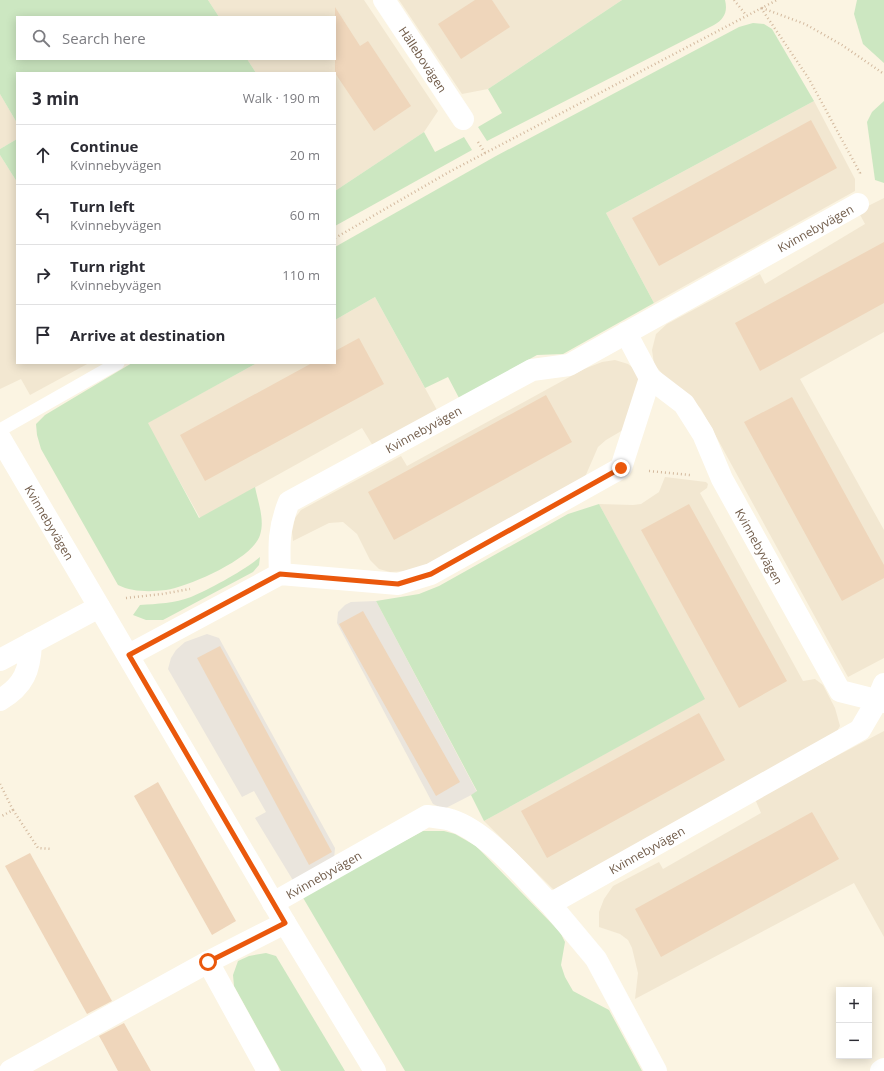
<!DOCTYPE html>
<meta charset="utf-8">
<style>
:root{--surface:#fff;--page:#f2f2f3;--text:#2b2b33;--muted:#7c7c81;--line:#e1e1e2}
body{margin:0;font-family:"Open Sans",sans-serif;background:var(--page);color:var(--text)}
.controls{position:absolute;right:12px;bottom:12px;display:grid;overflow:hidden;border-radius:0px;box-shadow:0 2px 10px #0003}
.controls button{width:36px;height:36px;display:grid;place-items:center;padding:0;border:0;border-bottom:1px solid var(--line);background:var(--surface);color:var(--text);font:20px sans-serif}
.stop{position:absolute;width:12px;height:12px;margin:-9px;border:3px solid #ea580c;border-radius:50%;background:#fff}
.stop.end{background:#ea580c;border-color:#fff;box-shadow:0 1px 4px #0008}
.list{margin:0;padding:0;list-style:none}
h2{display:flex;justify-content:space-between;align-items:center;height:52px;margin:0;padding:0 16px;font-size:17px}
h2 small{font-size:13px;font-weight:400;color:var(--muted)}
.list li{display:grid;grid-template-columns:26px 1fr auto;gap:12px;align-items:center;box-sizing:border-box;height:60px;padding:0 16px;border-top:1px solid var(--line)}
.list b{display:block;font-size:15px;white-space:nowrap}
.list p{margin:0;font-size:13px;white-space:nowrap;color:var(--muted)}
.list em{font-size:13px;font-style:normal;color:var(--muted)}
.icon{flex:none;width:22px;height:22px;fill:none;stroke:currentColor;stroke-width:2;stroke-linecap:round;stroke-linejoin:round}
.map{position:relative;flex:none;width:884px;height:1071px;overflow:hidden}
.search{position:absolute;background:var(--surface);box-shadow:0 2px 10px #0003;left:16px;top:16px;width:320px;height:44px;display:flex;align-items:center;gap:10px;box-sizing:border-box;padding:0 14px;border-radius:0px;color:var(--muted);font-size:15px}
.panel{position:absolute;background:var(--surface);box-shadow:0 2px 10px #0003;left:16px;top:72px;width:320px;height:292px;border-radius:0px}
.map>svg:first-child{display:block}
.residential{fill:#f2e7d1}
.industrial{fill:#eae5dd}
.green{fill:#cce7c1}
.building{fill:#efd6bb}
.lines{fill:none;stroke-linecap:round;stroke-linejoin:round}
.path{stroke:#d3b99e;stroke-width:2.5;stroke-dasharray:1 3;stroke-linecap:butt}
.service{stroke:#fff;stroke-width:13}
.minor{stroke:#fff;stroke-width:22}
.route{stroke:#ea580c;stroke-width:5}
.labels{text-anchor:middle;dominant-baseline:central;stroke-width:3;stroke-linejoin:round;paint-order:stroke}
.street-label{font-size:12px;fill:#715c4a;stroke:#fef8e7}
</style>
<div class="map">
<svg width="884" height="1071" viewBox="0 0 884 1071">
<rect width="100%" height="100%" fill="#fbf4e2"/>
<g class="residential">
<path d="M 208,0 L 364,0 L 438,111 L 424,132 L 335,191 L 335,73 L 256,73 L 247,59 L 335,59 L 335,17 L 219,17 Z"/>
<path d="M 399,0 L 622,0 L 488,89 L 462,94 Z"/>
<path d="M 0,94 L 17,123 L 17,139 L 0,149 Z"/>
<path d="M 814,101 L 855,179 L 855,191 L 654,303 L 606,213 Z"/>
<path d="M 0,155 L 17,182 L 17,363 L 89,363 L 30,395 L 21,379 L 0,389 Z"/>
<path d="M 884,198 L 884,332 L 800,379 L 884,530 L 884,658 L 848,677 L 701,409 L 683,390 L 665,377 L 654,364 L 652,350 L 656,334 L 667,324 L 760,274 L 765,284 L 865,224 L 858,211 Z"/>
<path d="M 375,297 L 437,410 L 373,446 L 362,428 L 200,518 L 147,423 L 257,363 L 335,363 L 335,320 Z"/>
<path d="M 615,360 L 628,364 L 636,370 L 639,381 L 623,430 L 606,440 L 598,447 L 585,477 L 426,565 L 408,571 L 390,572 L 379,569 L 370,560 L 357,534 L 343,522 L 329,523 L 293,541 L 292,532 L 295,518 L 301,510 L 401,456 L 407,466 L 584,369 L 602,362 Z"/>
<path d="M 665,477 L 706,482 L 708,484 L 707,488 L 700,493 L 803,681 L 815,679 L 823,685 L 835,708 L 840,726 L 833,738 L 554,890 L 484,821 L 704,699 L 599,504 L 633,505 L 641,504 L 659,492 Z"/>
<path d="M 884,731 L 884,937 L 854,883 L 635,999 L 638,973 L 632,948 L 628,940 L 620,934 L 599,927 L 599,912 L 604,899 L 613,886 L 659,862 L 663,869 L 761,813 L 755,799 Z"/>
</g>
<g class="industrial">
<path d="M 376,601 L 477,792 L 444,809 L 433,804 L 337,623 L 338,612 L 345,605 L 351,602 Z"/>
<path d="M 207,634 L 219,638 L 335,848 L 334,859 L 294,882 L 255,818 L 266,812 L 254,791 L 242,797 L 168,669 L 171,658 L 176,650 L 185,642 Z"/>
</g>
<g class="green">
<path d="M 0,0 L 208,0 L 219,17 L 17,17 L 17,59 L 247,59 L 256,73 L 17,73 L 17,123 L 0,94 Z"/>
<path d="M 622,0 L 725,0 C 728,12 724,19 714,25 L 487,141 L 478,127 L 502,113 L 488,89 Z"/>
<path d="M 857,0 L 884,0 L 884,63 L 863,44 L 854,14 Z"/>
<path d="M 753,23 L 764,24 L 772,29 L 814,101 L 606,213 L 654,303 L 563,354 L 537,355 L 459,398 L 448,377 L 425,388 L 375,297 L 335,320 L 335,247 L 496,156 L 739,27 Z"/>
<path d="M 884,101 L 884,183 L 875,180 L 867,122 L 872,112 Z"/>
<path d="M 424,132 L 435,152 L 464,137 L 472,150 L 335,226 L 335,191 Z"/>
<path d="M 17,139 L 17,182 L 0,155 L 0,149 Z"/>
<path d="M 132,363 L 257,363 L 148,423 L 199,518 L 255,487 C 258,502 265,520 260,535 C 253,559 189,586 166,590 C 150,592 132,592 118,585 L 41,449 L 37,435 L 36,424 L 45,415 Z"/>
<path d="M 599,504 L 705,699 L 484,821 L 471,795 L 477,791 L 376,601 L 419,594 L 439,586 L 568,514 Z"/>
<path d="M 260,557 L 259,565 L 253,572 L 163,620 L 146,620 L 133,615 L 140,605 C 157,604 175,603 191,597 C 210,589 245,570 260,557 Z"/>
<path d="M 423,831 L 444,831 L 455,834 L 476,846 L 560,932 L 565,942 L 561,965 L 565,977 L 573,991 L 609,1010 L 642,1071 L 405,1071 L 302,896 Z"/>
<path d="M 266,953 L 276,956 L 345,1071 L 281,1071 L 234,986 L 233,975 L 238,961 L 249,956 Z"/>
</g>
<g class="building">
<path d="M 475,0 L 492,0 L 510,27 L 461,59 L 438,24 Z"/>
<path d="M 335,7 L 360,46 L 368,41 L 411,106 L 374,131 L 335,73 Z"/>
<path d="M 811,120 L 837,168 L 659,266 L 632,218 Z"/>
<path d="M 884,242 L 884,303 L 760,371 L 735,323 Z"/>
<path d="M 359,338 L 384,384 L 205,481 L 180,435 L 312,363 L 335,363 L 335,351 Z"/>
<path d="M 546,395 L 572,442 L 394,540 L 368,492 Z"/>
<path d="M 792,397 L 884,565 L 884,578 L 842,601 L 744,422 Z"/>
<path d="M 689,504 L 787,681 L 739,708 L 641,530 Z"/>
<path d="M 363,611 L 460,782 L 436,796 L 339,624 Z"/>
<path d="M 220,646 L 332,852 L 309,865 L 197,658 Z"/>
<path d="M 699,713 L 725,760 L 547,858 L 521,811 Z"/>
<path d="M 158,782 L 236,921 L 212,935 L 134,796 Z"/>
<path d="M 812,812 L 839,859 L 661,957 L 635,909 Z"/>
<path d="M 30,853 L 112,1001 L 87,1014 L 5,866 Z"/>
<path d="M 124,1023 L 151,1071 L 118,1071 L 103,1043 L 99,1036 Z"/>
</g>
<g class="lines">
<g class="path">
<path d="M 734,0 L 746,15"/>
<path d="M 761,8 L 809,79 L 860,173 L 859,176"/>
<path d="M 762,8 L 805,24 L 842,45 L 884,74"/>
<path d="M 478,142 L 485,153"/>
<path d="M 335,238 L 449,172 L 777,0"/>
<path d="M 649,471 L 690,475"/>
<path d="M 126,598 L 162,594 L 190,589"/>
<path d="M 0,784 L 13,810 L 0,817"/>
<path d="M 13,810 L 38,848 L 52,849"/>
</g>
<path class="service" d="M 0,430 L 118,363"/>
<g class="minor">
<path id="s1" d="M 384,0 L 463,119"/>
<path id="s2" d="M 650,378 L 684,404 L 703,434 L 722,479 L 840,691 L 884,702"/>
<path id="s3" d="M 0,438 L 285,923 L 375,1071"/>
<path id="s4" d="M 280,574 C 279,546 278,529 289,502 L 532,370 L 569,365 L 858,204"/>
<path d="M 129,655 L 280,574 L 398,584 L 431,574 L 621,468 L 650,378 L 626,333"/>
<path d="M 0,660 L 99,607"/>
<path d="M 0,700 C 24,686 30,670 31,643"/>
<path id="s5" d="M 273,903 L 427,816 C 435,817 444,818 451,820 C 488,832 523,877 550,904 L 860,730 L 877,701 L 884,684"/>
<path d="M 550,904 L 596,959 L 656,1071"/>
<path d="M 208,962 L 268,1071"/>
<path d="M 10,1071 L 208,962 L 285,923"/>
<path d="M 881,1071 L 884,1069"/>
</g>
</g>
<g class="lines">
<path class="route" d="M 208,962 L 285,923 L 129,655 L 280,574 L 398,584 L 431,574 L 621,468"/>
</g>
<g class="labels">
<g class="street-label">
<text stroke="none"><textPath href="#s1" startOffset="71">Hällebovägen</textPath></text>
<text stroke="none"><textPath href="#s4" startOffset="669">Kvinnebyvägen</textPath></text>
<text stroke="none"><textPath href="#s4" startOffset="226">Kvinnebyvägen</textPath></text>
<text stroke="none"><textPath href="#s3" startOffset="98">Kvinnebyvägen</textPath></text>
<text stroke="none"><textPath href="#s2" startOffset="204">Kvinnebyvägen</textPath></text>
<text stroke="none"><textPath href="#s5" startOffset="443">Kvinnebyvägen</textPath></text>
<text stroke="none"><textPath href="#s5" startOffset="58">Kvinnebyvägen</textPath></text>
</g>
</g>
</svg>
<div class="controls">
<button>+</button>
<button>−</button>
</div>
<div class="stop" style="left:208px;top:962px"></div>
<div class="stop end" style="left:621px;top:468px"></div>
<div class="search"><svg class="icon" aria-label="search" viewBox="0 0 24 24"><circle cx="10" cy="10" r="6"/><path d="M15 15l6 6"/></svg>Search here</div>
<section class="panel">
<h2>3 min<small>Walk · 190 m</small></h2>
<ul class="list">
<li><svg class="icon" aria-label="ahead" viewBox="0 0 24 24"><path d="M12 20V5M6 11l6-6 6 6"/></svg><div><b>Continue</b><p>Kvinnebyvägen</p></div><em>20 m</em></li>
<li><svg class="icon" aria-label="left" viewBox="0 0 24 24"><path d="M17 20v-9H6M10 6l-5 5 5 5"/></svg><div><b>Turn left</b><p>Kvinnebyvägen</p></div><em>60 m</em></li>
<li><svg class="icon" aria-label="right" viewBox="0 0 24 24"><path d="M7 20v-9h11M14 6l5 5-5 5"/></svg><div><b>Turn right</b><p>Kvinnebyvägen</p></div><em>110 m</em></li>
<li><svg class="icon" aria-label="arrive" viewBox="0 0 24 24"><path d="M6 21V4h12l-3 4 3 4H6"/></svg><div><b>Arrive at destination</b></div></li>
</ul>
</section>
</div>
